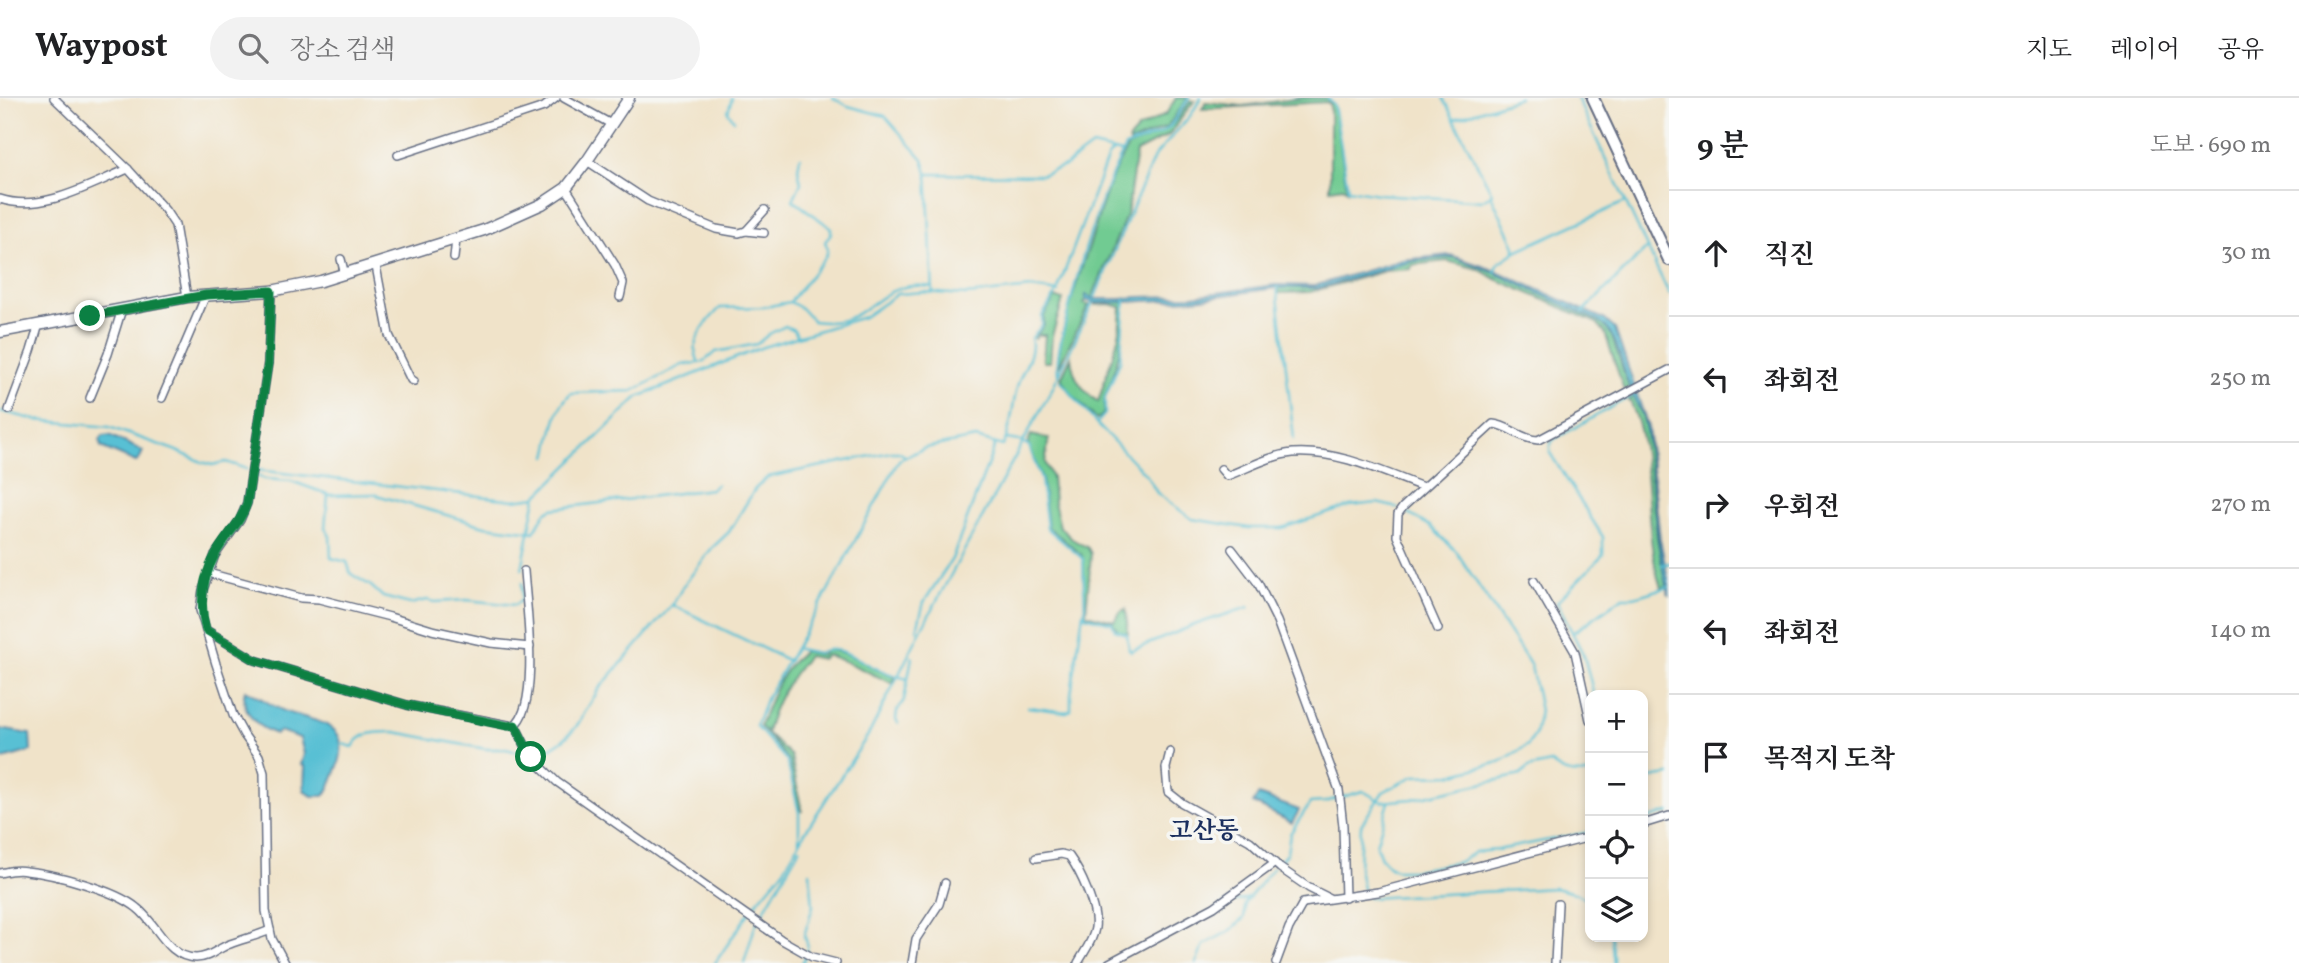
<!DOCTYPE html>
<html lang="ko">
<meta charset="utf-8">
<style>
:root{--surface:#fff;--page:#f2f2f2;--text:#202124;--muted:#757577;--line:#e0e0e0}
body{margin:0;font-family:Vollkorn,"Noto Serif KR",serif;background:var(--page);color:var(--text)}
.controls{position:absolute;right:21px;bottom:21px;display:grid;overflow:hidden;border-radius:14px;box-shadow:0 4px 10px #0003}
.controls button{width:63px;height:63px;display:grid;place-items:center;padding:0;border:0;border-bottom:2px solid var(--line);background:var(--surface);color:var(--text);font:35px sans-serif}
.stop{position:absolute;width:21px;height:21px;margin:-16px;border:5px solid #0b8043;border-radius:50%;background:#fff}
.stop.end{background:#0b8043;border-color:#fff;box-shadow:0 2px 7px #0008}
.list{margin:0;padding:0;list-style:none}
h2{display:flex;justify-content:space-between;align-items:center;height:91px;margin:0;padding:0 28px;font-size:30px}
h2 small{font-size:23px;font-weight:400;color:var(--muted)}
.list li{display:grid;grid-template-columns:46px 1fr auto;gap:21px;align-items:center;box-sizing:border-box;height:126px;padding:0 28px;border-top:2px solid var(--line)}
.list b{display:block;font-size:26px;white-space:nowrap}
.list em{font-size:23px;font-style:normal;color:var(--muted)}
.icon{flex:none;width:38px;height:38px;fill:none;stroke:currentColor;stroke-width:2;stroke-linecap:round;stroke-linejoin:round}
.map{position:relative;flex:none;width:1669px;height:865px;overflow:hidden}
header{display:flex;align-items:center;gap:42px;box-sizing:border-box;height:98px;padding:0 35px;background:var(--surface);border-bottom:2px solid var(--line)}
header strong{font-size:33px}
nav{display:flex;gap:38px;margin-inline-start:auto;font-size:24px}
.search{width:490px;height:63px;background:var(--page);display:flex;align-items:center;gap:18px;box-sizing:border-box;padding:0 24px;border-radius:38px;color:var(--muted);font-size:26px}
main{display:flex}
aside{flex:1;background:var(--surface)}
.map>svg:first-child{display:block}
.green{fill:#71cb92;stroke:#467d78;stroke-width:2}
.water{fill:#58c0d4;stroke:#3a7899;stroke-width:2}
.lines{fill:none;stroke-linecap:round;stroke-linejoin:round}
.stream{stroke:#58c0d4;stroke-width:2.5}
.street-casing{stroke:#666e83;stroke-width:10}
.secondary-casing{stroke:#666e83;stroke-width:13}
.primary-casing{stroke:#666e83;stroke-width:14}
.street{stroke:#fff;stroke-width:7}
.secondary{stroke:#fff;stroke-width:10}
.primary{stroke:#fff;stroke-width:10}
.route{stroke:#0b8043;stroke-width:9}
.labels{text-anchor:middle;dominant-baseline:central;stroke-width:7;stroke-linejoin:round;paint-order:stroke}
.quarter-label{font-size:24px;font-weight:bold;fill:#1b2f5e;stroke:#f6f6f2}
</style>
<header>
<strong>Waypost</strong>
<div class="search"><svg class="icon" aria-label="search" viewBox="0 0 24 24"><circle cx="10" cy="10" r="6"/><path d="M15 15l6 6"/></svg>장소 검색</div>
<nav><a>지도</a><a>레이어</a><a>공유</a></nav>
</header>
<main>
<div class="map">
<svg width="1669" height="865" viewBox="0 0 1669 865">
<rect width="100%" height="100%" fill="#f6f6f2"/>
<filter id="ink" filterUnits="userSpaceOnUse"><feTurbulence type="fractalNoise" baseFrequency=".0143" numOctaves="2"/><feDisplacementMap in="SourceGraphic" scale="14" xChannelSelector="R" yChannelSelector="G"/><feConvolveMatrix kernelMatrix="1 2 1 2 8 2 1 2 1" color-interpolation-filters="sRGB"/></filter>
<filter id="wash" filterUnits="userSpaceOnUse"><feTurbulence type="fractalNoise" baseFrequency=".00686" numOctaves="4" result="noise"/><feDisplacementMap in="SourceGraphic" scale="28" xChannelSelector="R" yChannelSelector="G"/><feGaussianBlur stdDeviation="1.57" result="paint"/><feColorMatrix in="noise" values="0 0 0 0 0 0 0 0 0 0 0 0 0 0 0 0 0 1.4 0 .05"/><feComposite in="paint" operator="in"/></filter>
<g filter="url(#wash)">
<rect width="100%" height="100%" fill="#f0e3c9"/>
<g class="green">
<path d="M 1176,0 L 1188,0 L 1167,29 L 1130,45 L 1129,41 L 1138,31 L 1166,16 Z"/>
<path d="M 1303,0 L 1327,0 L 1334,8 L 1347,92 L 1343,89 L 1330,91 L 1330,7 L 1327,4 L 1202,11 L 1206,4 L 1242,8 Z"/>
<path d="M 1190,3 L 1194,3 L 1169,37 L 1136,54 L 1127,116 L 1092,200 L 1086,198 L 1084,206 L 1089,207 L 1058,270 C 1058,234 1081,174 1092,139 C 1102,108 1110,76 1128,49 C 1164,32 1166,40 1190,3 Z"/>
<path d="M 1453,159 L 1493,174 L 1603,225 L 1611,235 L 1629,290 L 1624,292 L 1605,235 L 1597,225 L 1496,181 L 1478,171 L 1447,163 L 1412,167 L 1411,171 L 1385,173 L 1310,194 L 1279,195 L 1278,190 L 1325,189 L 1413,163 Z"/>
<path d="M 1055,199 L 1063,202 L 1052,238 L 1050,264 L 1043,264 L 1045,237 L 1038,237 L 1034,241 L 1044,227 L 1044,218 Z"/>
<path d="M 1124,204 C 1123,240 1119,265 1105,298 C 1102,308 1109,316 1096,321 L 1068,292 L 1061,280 L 1071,259 C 1073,280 1082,292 1098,304 L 1119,237 L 1121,209 L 1109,206 L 1095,207 L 1095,205 Z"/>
<path d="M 1633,298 L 1642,317 L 1646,332 L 1657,441 L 1666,488 L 1661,490 C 1645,441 1651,387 1641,336 C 1639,326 1635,315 1631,305 L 1628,303 Z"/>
<path d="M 1031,337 L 1049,341 L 1045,364 L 1052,380 L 1054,404 L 1060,429 L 1072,441 L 1088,450 L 1091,456 L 1086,516 L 1114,523 L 1121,513 L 1126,511 L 1128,535 L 1118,533 L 1112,524 L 1085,518 L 1083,461 L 1081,456 L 1048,429 L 1042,381 L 1028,345 Z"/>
<path d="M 826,552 C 851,552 872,572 895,579 L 892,585 C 870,576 850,564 827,557 L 822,561 L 808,558 C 788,583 774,603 767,635 L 791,658 L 802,714 L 798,708 L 789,663 L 760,628 C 770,601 781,571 804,553 L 822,557 Z"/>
</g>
<g class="water">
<path d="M 1450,157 L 1497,173 L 1604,221 L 1615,231 L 1648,329 L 1660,441 L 1669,486 L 1669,498 C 1653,440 1656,381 1644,322 C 1641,312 1635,303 1631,293 C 1621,271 1620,234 1597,222 L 1493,174 L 1453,159 L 1413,163 L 1318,190 L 1275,190 L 1195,201 L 1095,205 L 1085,202 L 1086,197 L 1095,201 L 1121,201 L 1138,199 L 1193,198 L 1276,187 L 1314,188 L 1402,162 Z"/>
<path d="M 109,337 L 143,353 L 139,362 L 136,364 L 101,349 L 100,342 L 103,338 Z"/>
<path d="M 245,592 C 259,598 270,607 284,613 C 316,625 353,623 338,668 C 334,678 331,689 324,698 L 312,698 L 304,692 L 305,668 L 301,667 L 304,656 L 300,640 L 280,633 L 276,636 C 257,630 240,613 245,592 Z"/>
<path d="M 0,631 L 30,636 L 31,653 L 0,662 Z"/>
<path d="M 1258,697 L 1299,712 L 1292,725 L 1253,705 Z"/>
</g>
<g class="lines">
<g class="stream">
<path d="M 732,0 L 728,14 L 734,22"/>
<path d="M 833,0 L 848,8 L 885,18 L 923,61 L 927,75 L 933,195"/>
<path d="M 1328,0 L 1334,7 L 1348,91 L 1378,96 L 1472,102 L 1481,103 L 1491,97"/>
<path d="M 1443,0 L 1492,95 L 1491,97 L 1515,148 L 1515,154 L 1499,165 L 1495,174"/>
<path d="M 1577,0 L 1669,196"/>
<path d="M 1454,21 L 1519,0"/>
<path d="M 928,76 L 1041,77 L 1065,68 L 1092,48 L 1122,55"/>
<path d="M 1516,153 L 1625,104"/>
<path d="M 1277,189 L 1294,341"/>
<path d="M 1095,199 L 1154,59 L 1190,18 L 1201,0"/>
<path d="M 790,204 L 801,210 L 813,223 C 865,231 872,192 911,188 C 918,187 926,188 933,189"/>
<path d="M 1583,214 L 1647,150"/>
<path d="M 698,263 C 689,241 706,225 720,210 L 764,209 L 790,204 L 826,158 L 828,151 L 825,144 L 831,135 L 831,130 L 793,102 L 801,85 L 798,71 L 800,59"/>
<path d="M 1058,275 C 1056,257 1062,239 1066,222 C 1080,164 1098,102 1125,49 L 1161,35 L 1169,30 L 1189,0"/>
<path d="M 1061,283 L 1095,324 L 1147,378 L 1157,395 L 1192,421 L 1249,430 L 1282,430 L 1350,408 L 1377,405 L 1398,410"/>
<path d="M 0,313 L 36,322 L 109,329 L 174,352 L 202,364 L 212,367 L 226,364 L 247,371"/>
<path d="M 1097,325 L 1105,316 L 1105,300 L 1120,263 L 1125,202"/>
<path d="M 1006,341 L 1019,343 L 1029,348 L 1041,381 L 1047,430 L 1083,461 L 1085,518 L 1112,525 L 1115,532 L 1127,536 L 1129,551 L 1131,553 L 1197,526 L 1249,509"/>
<path d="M 547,358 C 553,336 553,312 571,295 L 633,293 L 682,267 L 703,264 L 716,254 L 757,246 L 769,236 L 785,228 L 794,232 L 798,239"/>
<path d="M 257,372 L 514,402 L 536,399 L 638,299 L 763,249 L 864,219 L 897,196 L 924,194 L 966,197 L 1031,190 L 1059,194"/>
<path d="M 255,377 L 265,381 L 291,383 L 330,397 L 373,396 L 485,428 L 534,434 L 545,415 L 552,411 L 711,391 L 717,386"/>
<path d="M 328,397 L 325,430 L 330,438 L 331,460 L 347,464 L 351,476 L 371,488 L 383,499 L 410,506 L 427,502 L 435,504 L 467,502 L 515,507 L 522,501 L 522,485"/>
<path d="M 1662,467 L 1669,465"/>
<path d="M 522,471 L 536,399"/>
<path d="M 673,506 L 684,487 L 712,450 L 729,434 L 755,391 L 768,379 L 891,354 L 899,354 L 905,358"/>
<path d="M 917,531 L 924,504 L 952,461 L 995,347"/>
<path d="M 1574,534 L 1623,499 L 1634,499 L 1668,489"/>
<path d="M 798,551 L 818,555 C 839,544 860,564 880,572 C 889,576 899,579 908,581"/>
<path d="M 1594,597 L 1584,558 L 1557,504 L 1603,457 L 1603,439 L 1550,355 L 1550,348 L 1553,342 L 1633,297"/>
<path d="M 1028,609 L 1066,614 L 1071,612 L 1071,596 L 1083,515"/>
<path d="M 898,625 L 896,621 L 897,613 L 904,602 L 912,559"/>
<path d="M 343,646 L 353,649 C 361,633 380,634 395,634 L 486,651 L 506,651 L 523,655 L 551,650 L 563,642 L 576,629 L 599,591 L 672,507 L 789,563"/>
<path d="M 1643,681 L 1669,677"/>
<path d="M 1389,704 L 1376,747 L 1381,760 L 1391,770 L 1396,772 L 1416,772 L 1459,764 L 1475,754 L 1497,752 L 1590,734"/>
<path d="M 1643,722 L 1669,714"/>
<path d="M 799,743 L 799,715 L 787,663 L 756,628 L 767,599 L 813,520 L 899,362 L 925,350 L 976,340 L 1003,348 C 1014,326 1011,300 1021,278 C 1026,267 1035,252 1031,241 L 1042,227 L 1042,218 L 1057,194 L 1108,58 L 1114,53"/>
<path d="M 1278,765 L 1287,755 L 1290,736 L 1310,705 L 1325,704 L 1363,693 L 1382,704 L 1412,701 L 1521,677 L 1528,670 L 1551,665 C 1565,676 1570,676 1590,676"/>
<path d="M 1363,791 L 1359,770 L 1361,727 L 1383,694 L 1414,678 L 1451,677 L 1500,664 L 1528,647 L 1535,637 L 1540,613 L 1531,568 L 1456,453 L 1430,428 L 1405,414"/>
<path d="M 1368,800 L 1555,790 L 1578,796 L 1590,804"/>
<path d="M 1217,811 L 1230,802 L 1237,803 L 1249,800"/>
<path d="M 1611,839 L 1614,865"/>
<path d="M 715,865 L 752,810 L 783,773 L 805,734 L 870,634 L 922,530 L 1053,289 L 1092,206"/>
<path d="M 744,865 L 755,828 L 800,750"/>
<path d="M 802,865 C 807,855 810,848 804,838 L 813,808 L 810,774"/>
<path d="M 1196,865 L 1204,847 L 1231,832 L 1244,820 L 1245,805 L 1273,770"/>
</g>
</g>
</g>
<g filter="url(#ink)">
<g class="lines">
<defs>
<g id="street">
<path d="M 54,0 L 128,71 L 165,112 L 175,127 L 187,199"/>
<path d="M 564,0 L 611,26"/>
<path d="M 398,57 L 544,9 L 556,0"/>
<path d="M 587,63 L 648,103 L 716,131 L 739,135 L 746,133 L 765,112"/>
<path d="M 566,90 L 615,167 L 623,185 L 620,199"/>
<path d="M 0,101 C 42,115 89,87 128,71"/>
<path d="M 746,133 L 764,135"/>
<path d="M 454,160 L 456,141"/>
<path d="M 341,161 L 345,177"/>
<path d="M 376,168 L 389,237 L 411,282 L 414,283"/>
<path d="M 271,193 L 268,265 L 247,405 L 240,422 L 215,457 L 203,492 L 200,512 L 216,566 L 233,617 L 244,637 L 259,658 L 264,675 L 266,813 L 272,841 L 285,865"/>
<path d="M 90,300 L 108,256 L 122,211"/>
<path d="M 162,300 L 206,197"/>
<path d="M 9,312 L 31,253 L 39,226"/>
<path d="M 1221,371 L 1227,378 C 1248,370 1271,357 1293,355 C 1338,352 1383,374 1423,389"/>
<path d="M 1232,451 L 1258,485 L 1277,523 L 1339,692 L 1343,728 L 1345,800"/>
<path d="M 208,475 L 301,500 L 319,501 L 390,519 L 432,532 L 491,545 L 530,549"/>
<path d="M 1534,483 L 1575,554 L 1590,622"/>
<path d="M 1438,531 L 1397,438 L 1398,416 L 1403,409 L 1493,326 C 1509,327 1519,341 1538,342 L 1669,272"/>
<path d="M 206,532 L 255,562 L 407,607 L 513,628 C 541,611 526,504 524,473"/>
<path d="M 515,627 L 531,659 L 557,684 L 782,842 L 812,859 L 836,865"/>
<path d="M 1170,654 L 1166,670 L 1168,694 L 1182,705 L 1250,743 L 1280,770 L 1309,790 L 1329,800"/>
<path d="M 1643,726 L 1669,718"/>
<path d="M 1036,760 L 1061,756 L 1069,758 C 1080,773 1098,811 1095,830 C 1093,843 1084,854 1078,865"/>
<path d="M 0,775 C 9,773 17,771 26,773 C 55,776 115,792 137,810 C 157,825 167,860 196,860 C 210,860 218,850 230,846 C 243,841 257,838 270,832"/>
<path d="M 912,865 L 916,841 L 939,806 L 945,785"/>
<path d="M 1109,865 L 1214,809 L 1275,765"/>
<path d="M 1276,865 L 1289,830 L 1303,805 L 1378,794 L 1590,739"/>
<path d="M 1555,865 L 1558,806"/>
</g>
<path id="secondary" d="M 0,234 L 187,199 L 271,193 L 321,183 L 484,132 L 542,106 L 566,90 L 587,63 L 629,0"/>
<path id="primary" d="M 1593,0 L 1669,162"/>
</defs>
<use href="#street" class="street-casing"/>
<use href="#secondary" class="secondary-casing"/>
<use href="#primary" class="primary-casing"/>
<use href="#street" class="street"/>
<use href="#secondary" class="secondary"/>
<use href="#primary" class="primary"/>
</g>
</g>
<g class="lines" filter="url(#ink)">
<path class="route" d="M 90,218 L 206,197 L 271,193 L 268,265 L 247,405 C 241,425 225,438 215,457 C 202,481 199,506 206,532 L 255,562 L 407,607 L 508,628 L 515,627 L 531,659"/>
</g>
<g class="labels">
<g class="quarter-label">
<text x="1204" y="734">고산동</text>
</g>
</g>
</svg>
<div class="controls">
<button>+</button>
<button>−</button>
<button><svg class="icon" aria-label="locate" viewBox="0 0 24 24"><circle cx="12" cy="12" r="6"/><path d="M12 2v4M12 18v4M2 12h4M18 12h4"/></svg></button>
<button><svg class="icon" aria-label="layers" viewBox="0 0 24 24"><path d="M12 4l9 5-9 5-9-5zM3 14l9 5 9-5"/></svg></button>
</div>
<div class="stop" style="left:531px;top:659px"></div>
<div class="stop end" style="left:90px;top:218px"></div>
</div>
<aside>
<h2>9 분<small>도보 · 690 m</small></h2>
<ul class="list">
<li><svg class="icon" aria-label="ahead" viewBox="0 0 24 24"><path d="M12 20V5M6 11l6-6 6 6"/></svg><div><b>직진</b></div><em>30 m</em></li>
<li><svg class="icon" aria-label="left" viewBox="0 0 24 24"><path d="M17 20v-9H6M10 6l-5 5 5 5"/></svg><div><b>좌회전</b></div><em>250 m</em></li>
<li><svg class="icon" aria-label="right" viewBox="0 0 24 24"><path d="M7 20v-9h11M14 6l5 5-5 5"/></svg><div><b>우회전</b></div><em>270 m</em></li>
<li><svg class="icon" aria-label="left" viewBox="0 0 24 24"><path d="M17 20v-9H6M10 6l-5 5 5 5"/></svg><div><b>좌회전</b></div><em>140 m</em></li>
<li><svg class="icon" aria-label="arrive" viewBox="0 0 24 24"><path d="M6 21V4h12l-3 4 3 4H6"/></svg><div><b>목적지 도착</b></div></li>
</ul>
</aside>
</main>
